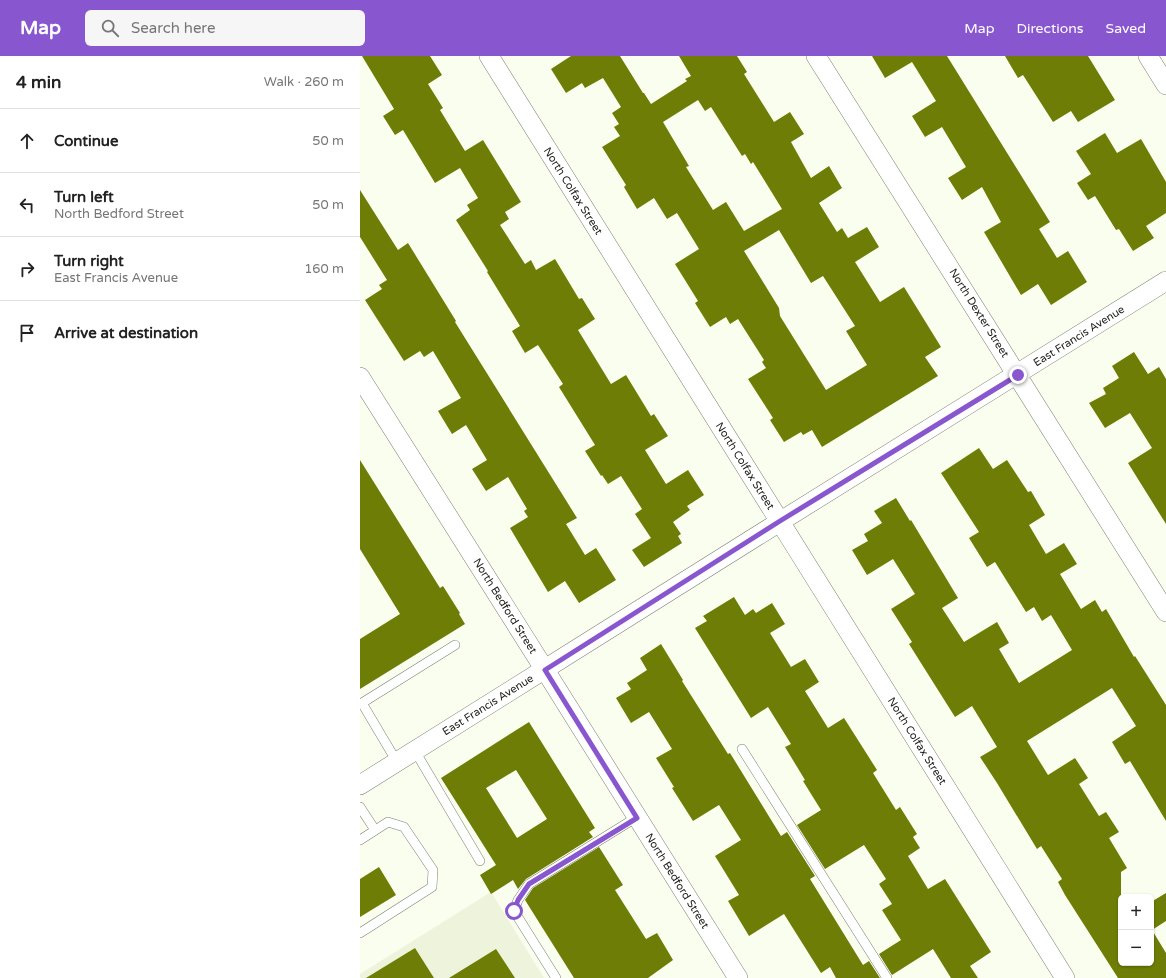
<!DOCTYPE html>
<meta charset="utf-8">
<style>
:root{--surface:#fff;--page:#f6f6f6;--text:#222;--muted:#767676;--line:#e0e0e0;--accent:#8856ce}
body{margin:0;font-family:"Varela Round",sans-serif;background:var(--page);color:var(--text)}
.controls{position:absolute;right:12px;bottom:12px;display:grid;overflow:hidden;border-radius:6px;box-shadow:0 1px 3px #0004}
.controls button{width:36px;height:36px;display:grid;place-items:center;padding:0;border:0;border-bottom:1px solid var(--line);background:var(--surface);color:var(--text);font:20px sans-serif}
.stop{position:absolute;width:12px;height:12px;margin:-9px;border:3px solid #8856ce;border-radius:50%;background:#fff}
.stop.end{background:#8856ce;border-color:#fff;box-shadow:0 1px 4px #0008}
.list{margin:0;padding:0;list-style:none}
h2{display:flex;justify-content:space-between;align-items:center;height:52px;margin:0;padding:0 16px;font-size:17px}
h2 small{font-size:13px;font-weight:400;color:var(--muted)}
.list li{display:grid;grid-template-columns:26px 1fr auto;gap:12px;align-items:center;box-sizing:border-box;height:64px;padding:0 16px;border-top:1px solid var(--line)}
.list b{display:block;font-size:15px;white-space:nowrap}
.list p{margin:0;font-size:13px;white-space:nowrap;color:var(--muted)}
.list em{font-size:13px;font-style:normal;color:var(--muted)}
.icon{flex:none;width:22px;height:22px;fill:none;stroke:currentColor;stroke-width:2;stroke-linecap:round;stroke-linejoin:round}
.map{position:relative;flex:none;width:806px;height:922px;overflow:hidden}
header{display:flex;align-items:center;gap:24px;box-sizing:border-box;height:56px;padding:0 20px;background:var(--accent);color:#fff}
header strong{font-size:19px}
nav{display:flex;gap:22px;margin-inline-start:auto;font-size:14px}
.search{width:280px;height:36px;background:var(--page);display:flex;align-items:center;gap:10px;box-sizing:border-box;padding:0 14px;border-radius:6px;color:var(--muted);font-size:15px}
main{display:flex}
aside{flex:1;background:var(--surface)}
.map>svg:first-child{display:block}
.built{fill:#eef3dc}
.building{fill:#6e7d05;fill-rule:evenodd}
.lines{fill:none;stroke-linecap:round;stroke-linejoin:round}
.lane-casing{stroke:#7f8275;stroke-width:10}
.street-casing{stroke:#7f8275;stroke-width:20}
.lane{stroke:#fff;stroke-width:9}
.street{stroke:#fff;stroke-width:19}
.route{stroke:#8856ce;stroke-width:5}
.labels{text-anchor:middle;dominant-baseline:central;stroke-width:3;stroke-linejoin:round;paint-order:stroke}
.street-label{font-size:11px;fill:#1c1d17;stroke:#fff}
</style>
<header>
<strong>Map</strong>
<div class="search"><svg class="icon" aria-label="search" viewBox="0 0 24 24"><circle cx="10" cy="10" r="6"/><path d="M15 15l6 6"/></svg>Search here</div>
<nav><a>Map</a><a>Directions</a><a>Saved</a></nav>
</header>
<main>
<aside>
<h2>4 min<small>Walk · 260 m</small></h2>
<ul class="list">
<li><svg class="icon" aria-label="ahead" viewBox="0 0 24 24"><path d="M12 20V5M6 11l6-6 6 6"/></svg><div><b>Continue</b></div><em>50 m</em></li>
<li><svg class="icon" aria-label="left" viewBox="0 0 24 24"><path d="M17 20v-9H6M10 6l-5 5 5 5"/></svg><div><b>Turn left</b><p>North Bedford Street</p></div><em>50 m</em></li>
<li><svg class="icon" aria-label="right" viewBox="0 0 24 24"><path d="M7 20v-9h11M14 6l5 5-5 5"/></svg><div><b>Turn right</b><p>East Francis Avenue</p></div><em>160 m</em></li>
<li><svg class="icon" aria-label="arrive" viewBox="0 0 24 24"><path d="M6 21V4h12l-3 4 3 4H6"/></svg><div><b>Arrive at destination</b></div></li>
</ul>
</aside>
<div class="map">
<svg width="806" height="922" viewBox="0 0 806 922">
<rect width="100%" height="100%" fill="#fafeef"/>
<path class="built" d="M 131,836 L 184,922 L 0,922 L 0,918 Z"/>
<g class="building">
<path d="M 2,0 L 70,0 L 82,19 L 68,28 L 83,52 L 80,54 L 105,95 L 123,84 L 161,146 L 145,156 L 149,163 L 140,169 L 165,208 L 171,204 L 176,214 L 195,203 L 219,243 L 222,242 L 235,263 L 218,274 L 251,328 L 266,319 L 291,360 L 294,358 L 308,380 L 285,394 L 306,428 L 328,414 L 344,439 L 327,450 L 330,454 L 313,466 L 321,478 L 318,480 L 322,487 L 284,511 L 272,494 L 291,482 L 275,458 L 282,453 L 261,420 L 248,428 L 242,419 L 241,420 L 225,395 L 235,389 L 199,331 L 203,328 L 178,289 L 165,297 L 152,275 L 160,270 L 127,216 L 128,215 L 96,164 L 110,154 L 107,149 L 118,142 L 100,112 L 75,127 L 43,74 L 35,79 L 23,60 L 34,53 Z"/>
<path d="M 211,0 L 260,0 L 283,37 L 284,37 L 291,48 L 327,25 L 325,23 L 331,20 L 319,0 L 377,0 L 387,16 L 384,18 L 414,66 L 430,56 L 444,78 L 431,86 L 451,122 L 469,110 L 482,132 L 459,147 L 477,176 L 482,172 L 488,182 L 507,171 L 519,191 L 495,206 L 520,246 L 544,231 L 581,291 L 565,301 L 578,320 L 462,391 L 452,374 L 443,379 L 441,376 L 424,386 L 410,364 L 413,362 L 388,323 L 406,312 L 402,306 L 404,304 L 378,263 L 370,268 L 366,261 L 350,271 L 335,247 L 338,245 L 315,208 L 339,193 L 317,157 L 307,163 L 294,142 L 277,153 L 264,131 L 266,129 L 242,91 L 260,80 L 254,71 L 259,68 L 252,57 L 261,51 L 243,22 L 225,32 L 222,27 L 206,37 L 191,13 ZM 338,44 L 345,55 L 351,51 L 382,100 L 385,98 L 391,108 L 393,106 L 422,153 L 384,175 L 366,146 L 353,154 L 326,111 L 329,110 L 303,66 ZM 419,174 L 451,227 L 463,220 L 495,270 L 486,275 L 507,309 L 466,334 L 420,260 L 419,252 L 384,195 Z"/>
<path d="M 512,0 L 587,0 L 690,166 L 679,173 L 697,202 L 708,195 L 727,226 L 691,249 L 678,228 L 661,239 L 624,176 L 641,166 L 622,131 L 602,144 L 588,122 L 606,111 L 582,71 L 565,81 L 552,60 L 576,45 L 552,6 L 525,22 Z"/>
<path d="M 645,0 L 728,0 L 755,44 L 718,66 L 711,55 L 693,66 L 663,19 L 658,22 Z"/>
<path d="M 745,77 L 757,97 L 781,83 L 806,126 L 806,157 L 786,170 L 794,182 L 773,195 L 759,173 L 756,174 L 735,140 L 728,144 L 717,127 L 731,118 L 716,95 Z"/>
<path d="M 0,134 L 38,194 L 48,187 L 96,265 L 95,266 L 217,462 L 206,468 L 225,499 L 236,492 L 256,524 L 219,547 L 205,525 L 188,536 L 150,472 L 168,461 L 164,455 L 167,453 L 148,421 L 126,435 L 112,413 L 127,404 L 106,369 L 92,378 L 78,355 L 101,342 L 73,295 L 64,301 L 60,295 L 44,305 L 5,244 L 22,233 L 19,229 L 27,224 L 0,181 Z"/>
<path d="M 774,296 L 788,318 L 799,311 L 806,323 L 806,468 L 768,407 L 792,392 L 770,357 L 745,372 L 729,347 L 746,338 L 743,332 L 759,322 L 752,310 Z"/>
<path d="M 619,392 L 633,413 L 647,404 L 668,436 L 671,435 L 685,459 L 669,469 L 686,498 L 704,487 L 717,508 L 700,518 L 721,553 L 735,544 L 742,556 L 746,553 L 774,601 L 775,600 L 806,649 L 806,765 L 770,705 L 765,708 L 752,686 L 776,670 L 752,632 L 667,685 L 688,719 L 715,702 L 728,722 L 719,728 L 739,760 L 746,756 L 759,776 L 749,782 L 767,812 L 761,816 L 761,907 L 791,907 L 791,846 L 806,837 L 806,865 L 792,874 L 806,897 L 806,922 L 758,922 L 705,839 L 698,826 L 702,823 L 681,790 L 677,793 L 637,727 L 620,701 L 637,691 L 612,650 L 595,661 L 549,588 L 552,586 L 531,553 L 555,538 L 533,503 L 507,519 L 492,494 L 508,485 L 504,478 L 522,467 L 514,455 L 536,442 L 550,465 L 551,464 L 598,542 L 582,552 L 604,586 L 637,566 L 649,587 L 639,593 L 659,627 L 712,594 L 691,559 L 682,565 L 674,551 L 666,556 L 635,506 L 627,511 L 609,482 L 619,476 L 581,417 Z"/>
<path d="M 0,404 L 80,532 L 83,530 L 100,557 L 99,558 L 105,568 L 0,633 L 0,583 L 40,558 L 0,493 Z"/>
<path d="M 374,541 L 385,559 L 393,553 L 396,557 L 412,547 L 425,568 L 410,577 L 431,611 L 445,603 L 459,626 L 445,635 L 468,672 L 484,662 L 517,714 L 513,717 L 536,754 L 540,751 L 557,778 L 553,781 L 560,792 L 548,800 L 568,833 L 585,823 L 631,896 L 610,910 L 618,922 L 591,922 L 573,893 L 532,919 L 519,898 L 541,884 L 522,854 L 532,848 L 519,828 L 526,823 L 504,789 L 465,813 L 437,769 L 461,754 L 443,725 L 445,724 L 425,691 L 431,688 L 408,651 L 391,662 L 335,572 L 347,565 L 343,560 Z"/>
<path d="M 301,588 L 323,624 L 322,625 L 368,698 L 370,697 L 421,780 L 427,776 L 455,820 L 450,823 L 503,909 L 509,905 L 520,922 L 476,922 L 470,911 L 461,917 L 424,858 L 389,880 L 368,845 L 379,839 L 355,800 L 381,784 L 359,749 L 333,765 L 312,732 L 314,731 L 296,702 L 312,693 L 289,656 L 271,667 L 256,642 L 271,633 L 267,627 L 287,614 L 280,602 Z"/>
<path d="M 169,666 L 235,772 L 229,776 L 233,781 L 166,823 L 158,833 L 153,824 L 131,838 L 120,819 L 136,809 L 81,722 ZM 156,714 L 187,763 L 157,782 L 126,732 Z"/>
<path d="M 239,791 L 263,829 L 255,834 L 286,883 L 297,877 L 313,904 L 288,922 L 214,922 L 165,844 L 173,832 Z"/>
<path d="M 19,811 L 36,839 L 0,861 L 0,823 Z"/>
<path d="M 55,892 L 74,922 L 6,922 Z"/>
<path d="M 136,893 L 155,922 L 89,922 Z"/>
</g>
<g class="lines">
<defs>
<g id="lane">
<path d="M 382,693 L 527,922"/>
<path d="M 55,695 L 120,805"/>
<path d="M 37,706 L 2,647 L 95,589"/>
<path d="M 0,751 L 15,774"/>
<path d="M 0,784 L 28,766 L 44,771 L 73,814 L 72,831 L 0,877"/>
<path d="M 196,922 L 154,855 L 158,844 L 169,828 L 277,761"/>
</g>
<g id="street">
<path d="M 129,0 L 705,922"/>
<path d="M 456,0 L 806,556"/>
<path d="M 788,0 L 806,29"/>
<path d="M 0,321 L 185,614 L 378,922"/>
<path d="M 0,729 C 141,642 280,552 421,465 C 549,385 678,306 806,225"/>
</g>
</defs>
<use href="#lane" class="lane-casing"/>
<use href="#street" class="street-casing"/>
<use href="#lane" class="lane"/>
<use href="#street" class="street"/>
</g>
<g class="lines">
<path class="route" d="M 154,855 L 158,844 L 169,828 L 277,762 L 185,614 L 420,465 L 658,319"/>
</g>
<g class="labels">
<g class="street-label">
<text transform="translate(213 135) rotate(58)">North Colfax Street</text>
<text transform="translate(619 257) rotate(58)">North Dexter Street</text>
<text transform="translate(719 280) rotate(-32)">East Francis Avenue</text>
<text transform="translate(385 410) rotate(58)">North Colfax Street</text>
<text transform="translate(145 550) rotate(58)">North Bedford Street</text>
<text transform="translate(128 649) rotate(-32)">East Francis Avenue</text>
<text transform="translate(557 685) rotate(58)">North Colfax Street</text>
<text transform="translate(317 825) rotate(58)">North Bedford Street</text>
</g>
</g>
</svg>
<div class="controls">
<button>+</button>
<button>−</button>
</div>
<div class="stop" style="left:154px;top:855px"></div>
<div class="stop end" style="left:658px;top:319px"></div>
</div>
</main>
